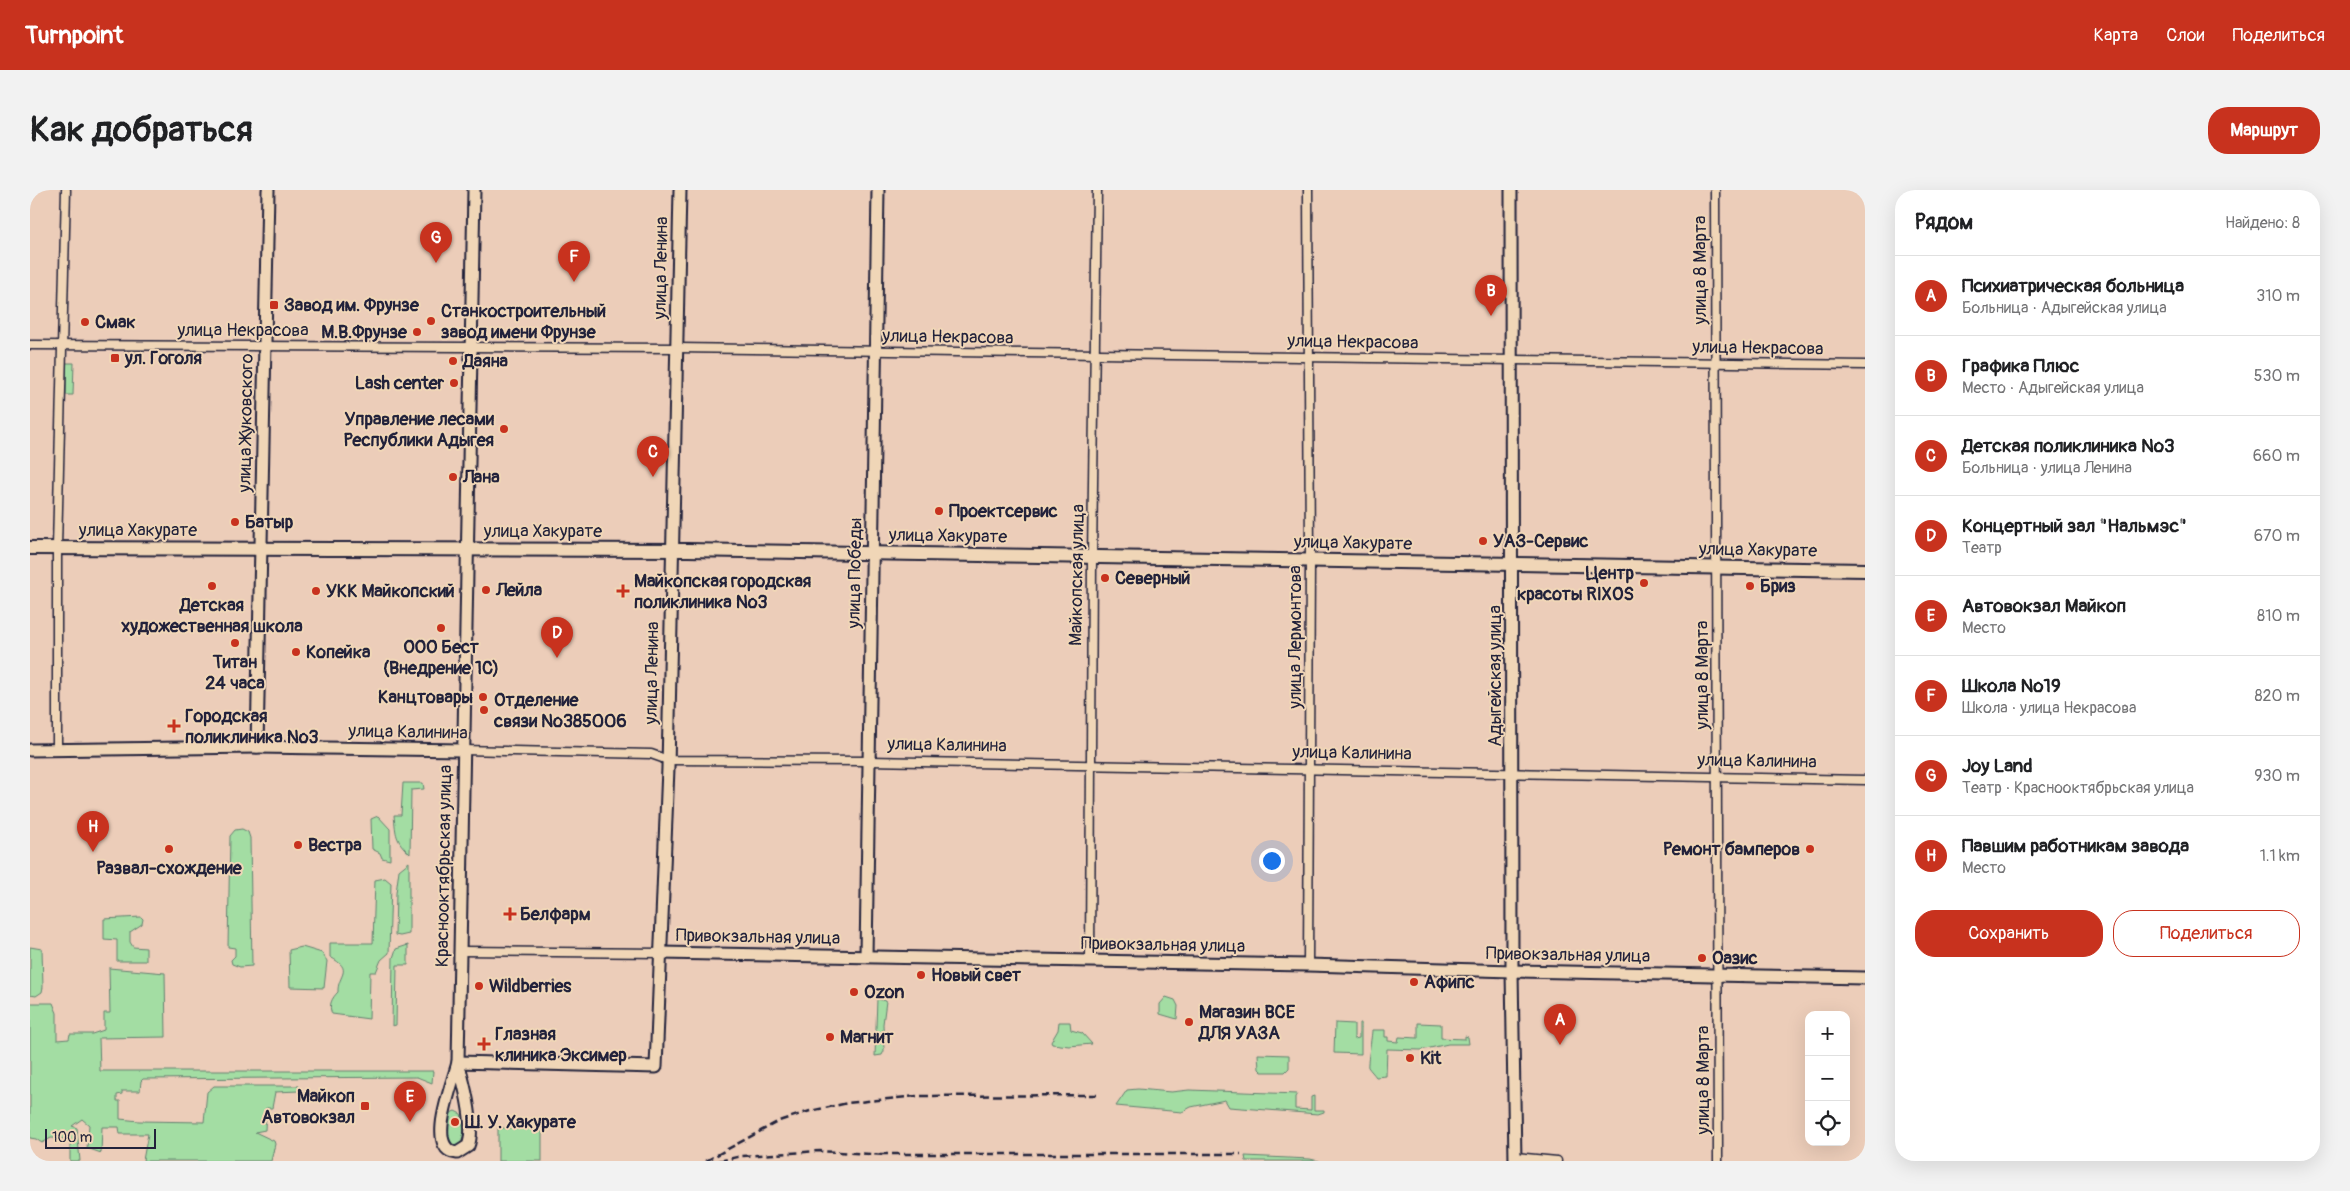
<!DOCTYPE html>
<html lang="ru">
<meta charset="utf-8">
<style>
:root{--surface:#fff;--page:#f2f2f2;--text:#202124;--muted:#757577;--line:#e0e0e0;--accent:#c8321e}
body{margin:0;font-family:Pangolin,sans-serif;background:var(--page);color:var(--text)}
.controls{position:absolute;right:15px;bottom:15px;display:grid;overflow:hidden;border-radius:10px;box-shadow:0 5px 20px #0002}
.controls button{width:45px;height:45px;display:grid;place-items:center;padding:0;border:0;border-bottom:1px solid var(--line);background:var(--surface);color:var(--text);font:25px sans-serif}
.scale{position:absolute;left:15px;bottom:12px;width:111px;box-sizing:border-box;padding-left:5px;border:2px solid #22223b;border-top:0;font-size:14px;line-height:18px;white-space:nowrap;color:#22223b;-webkit-text-stroke:4px #f0d6b7;paint-order:stroke}
.you{position:absolute;left:1241px;top:670px;width:18px;height:18px;margin:-12px;border:4px solid #fff;border-radius:50%;background:#1a73e8;box-shadow:0 0 0 8px #1a73e833}
.badge{display:grid;place-items:center;width:32px;height:32px;border-radius:50%;background:var(--accent);color:#fff;font-size:16px;font-weight:700}
.pin{position:absolute;translate:-50% -41px;filter:drop-shadow(0 1px 2px #0008)}
.pin::after{content:'';position:absolute;top:26px;width:18px;height:15px;background:inherit;clip-path:polygon(0 0,100% 0,50% 100%)}
.list{margin:0;padding:0;list-style:none}
h2{display:flex;justify-content:space-between;align-items:center;height:65px;margin:0;padding:0 20px;font-size:21px}
h2 small{font-size:16px;font-weight:400;color:var(--muted)}
.list li{display:grid;grid-template-columns:32px 1fr auto;gap:15px;align-items:center;box-sizing:border-box;height:80px;padding:0 20px;border-top:1px solid var(--line)}
.list b{display:block;font-size:19px;white-space:nowrap}
.list p{margin:0;font-size:16px;white-space:nowrap;color:var(--muted)}
.list em{font-size:16px;font-style:normal;color:var(--muted)}
.actions{display:flex;gap:10px;padding:15px 20px}
.actions a{flex:1;padding:11px 0;border:1px solid var(--accent);border-radius:20px;text-align:center;font-size:18px;color:var(--accent)}
.actions .main{background:var(--accent);color:#fff}
.icon{flex:none;width:28px;height:28px;fill:none;stroke:currentColor;stroke-width:2;stroke-linecap:round;stroke-linejoin:round}
.map{position:relative;flex:none;width:1835px;height:971px;overflow:hidden;border-radius:20px}
header{display:flex;align-items:center;gap:30px;box-sizing:border-box;height:70px;padding:0 25px;background:var(--accent);color:#fff}
header strong{font-size:24px}
nav{display:flex;gap:28px;margin-inline-start:auto;font-size:18px}
.intro{display:flex;align-items:center;justify-content:space-between;box-sizing:border-box;height:120px;padding:0 30px}
h1{margin:0;font-size:35px}
.button{padding:12px 22px;border-radius:20px;background:var(--accent);color:#fff;font-size:18px;font-weight:700}
main{display:flex;gap:30px;padding:0 30px}
aside{flex:1;background:var(--surface);border-radius:20px;box-shadow:0 5px 20px #0002}
.map>svg:first-child{display:block}
.green{fill:#a3dda3;stroke:#62806f}
.lines{fill:none;stroke-linecap:round;stroke-linejoin:round}
.street-casing{stroke:#22223b;stroke-width:11}
.secondary-casing{stroke:#22223b;stroke-width:15}
.primary-casing{stroke:#22223b;stroke-width:16}
.street{stroke:#f0d6b7;stroke-width:8}
.secondary{stroke:#f0d6b7;stroke-width:11}
.primary{stroke:#f0d6b7;stroke-width:12}
.rail{stroke:#22223b;stroke-width:2.5;stroke-dasharray:8 4;stroke-linecap:butt}
.poi-dot{fill:#c8321e;stroke:#f0d6b7;stroke-width:2}
.labels{text-anchor:middle;dominant-baseline:central;stroke-width:4;stroke-linejoin:round;paint-order:stroke}
.street-label{font-size:18px;fill:#22223b;stroke:#f0d6b7}
.poi-label{font-size:18px;font-weight:bold;fill:#22223b;stroke:#f0d6b7;text-anchor:start}
</style>
<header>
<strong>Turnpoint</strong>
<nav><a>Карта</a><a>Слои</a><a>Поделиться</a></nav>
</header>
<div class="intro"><h1>Как добраться</h1><a class="button">Маршрут</a></div>
<main>
<div class="map">
<svg width="1835" height="971" viewBox="0 0 1835 971">
<rect width="100%" height="100%" fill="#eccdb9"/>
<filter id="ink" filterUnits="userSpaceOnUse"><feTurbulence type="fractalNoise" baseFrequency=".02" numOctaves="2"/><feDisplacementMap in="SourceGraphic" scale="10" xChannelSelector="R" yChannelSelector="G"/><feConvolveMatrix kernelMatrix="1 2 1 2 8 2 1 2 1" color-interpolation-filters="sRGB"/></filter>
<g filter="url(#ink)">
<g class="green">
<path d="M 36,173 L 44,173 L 43,205 L 36,205 Z"/>
<path d="M 373,593 L 393,593 L 394,599 L 381,600 L 380,664 C 365,650 366,645 364,625 L 371,625 Z"/>
<path d="M 348,626 L 360,639 L 360,670 L 352,668 L 350,663 L 342,659 L 341,629 Z"/>
<path d="M 212,639 L 218,642 L 220,648 L 222,776 L 210,777 L 202,774 L 201,770 L 205,766 L 205,758 L 198,757 L 200,646 L 205,640 Z"/>
<path d="M 379,672 L 379,744 L 370,746 L 365,745 L 366,703 L 369,680 Z"/>
<path d="M 355,688 L 361,693 L 359,763 L 351,770 L 346,782 L 340,782 L 339,829 L 302,824 C 298,815 302,808 308,802 C 307,785 325,780 300,767 L 300,753 L 343,753 L 345,690 Z"/>
<path d="M 111,727 L 113,729 L 112,734 L 100,742 L 100,752 L 103,757 L 116,758 L 116,771 L 87,771 L 87,750 L 74,749 L 74,729 Z"/>
<path d="M 378,755 L 378,775 L 367,775 L 366,835 L 362,836 L 363,768 L 366,759 Z"/>
<path d="M 0,757 L 12,759 L 13,797 L 12,802 L 6,806 L 0,805 Z"/>
<path d="M 272,757 L 292,763 L 297,771 L 294,798 L 260,797 L 259,760 Z"/>
<path d="M 79,778 L 135,783 L 136,847 L 69,848 L 70,881 L 403,881 L 402,893 L 387,887 L 113,889 L 111,891 L 110,901 L 92,901 L 92,904 L 87,905 L 87,911 L 90,911 L 90,929 L 109,931 L 174,932 L 177,902 L 184,896 L 269,896 L 269,901 L 245,902 L 242,918 L 236,918 L 235,940 L 225,942 L 244,951 L 245,954 L 241,971 L 115,971 L 113,970 L 118,944 L 90,944 L 89,937 L 72,937 L 71,963 L 57,958 L 59,935 L 52,929 L 42,936 L 47,938 L 50,971 L 40,971 L 40,949 L 21,948 L 12,953 L 6,949 L 0,948 L 0,813 L 23,813 L 27,823 L 27,850 L 39,849 L 40,844 L 62,844 L 74,840 L 74,823 L 80,823 Z"/>
<path d="M 1136,807 L 1145,810 L 1148,816 L 1147,829 L 1130,824 L 1130,814 Z"/>
<path d="M 847,809 L 856,811 L 853,834 L 854,861 L 852,865 L 845,866 Z"/>
<path d="M 1029,832 L 1040,832 L 1041,840 L 1052,843 L 1062,854 L 1039,856 L 1022,854 L 1021,852 L 1028,840 Z"/>
<path d="M 1305,833 L 1324,834 L 1324,849 L 1329,848 L 1329,833 L 1331,833 L 1331,864 L 1304,863 Z"/>
<path d="M 1388,833 L 1411,834 L 1411,848 L 1435,849 L 1435,846 L 1438,847 L 1439,854 L 1418,854 L 1391,860 L 1357,859 L 1356,886 L 1346,887 C 1344,884 1340,880 1338,877 C 1337,874 1342,846 1342,840 L 1355,840 L 1355,847 L 1358,847 L 1358,851 L 1368,852 L 1369,847 L 1388,848 Z"/>
<path d="M 1228,864 L 1259,865 L 1259,878 L 1255,882 L 1232,882 L 1229,879 Z"/>
<path d="M 1108,899 L 1141,902 L 1159,900 L 1267,904 L 1265,907 L 1265,919 L 1281,920 L 1281,907 L 1284,906 L 1284,920 L 1294,920 L 1294,922 L 1288,924 L 1199,917 L 1195,910 L 1161,917 L 1152,922 L 1086,916 L 1097,900 Z"/>
<path d="M 425,921 L 431,924 C 434,933 436,951 427,957 L 422,957 C 416,949 412,925 425,921 Z"/>
<rect x="468" y="938" width="44" height="33"/>
<path d="M 1215,966 L 1280,969 L 1289,971 L 1216,971 Z"/>
</g>
<g class="lines">
<defs>
<g id="street">
<path d="M 1685,0 L 1688,971"/>
<path d="M 0,155 L 648,158 L 1835,175"/>
<path d="M 27,560 L 27,357 L 36,0"/>
<path d="M 433,560 L 621,564 L 638,570 L 840,571 L 1835,590"/>
<path d="M 431,761 L 631,763"/>
<path d="M 1060,771 L 1062,367 L 1067,0"/>
<path d="M 1278,775 L 1280,369 L 1278,0"/>
<path d="M 1485,967 L 1527,971"/>
</g>
<g id="secondary">
<path d="M 1481,0 L 1482,781 L 1485,971"/>
<path d="M 227,557 L 238,0"/>
<path d="M 0,560 L 227,557 L 433,560"/>
<path d="M 631,763 L 1278,775 L 1482,781 L 1835,788"/>
<path d="M 836,766 L 848,0"/>
<path d="M 428,872 L 626,877 L 638,578 L 650,0"/>
<path d="M 428,872 C 434,893 446,937 438,956 L 427,963 C 394,960 424,891 428,872 L 444,0"/>
</g>
<path id="primary" d="M 0,358 L 658,360 L 1835,380"/>
</defs>
<use href="#street" class="street-casing"/>
<use href="#secondary" class="secondary-casing"/>
<use href="#primary" class="primary-casing"/>
<use href="#street" class="street"/>
<use href="#secondary" class="secondary"/>
<use href="#primary" class="primary"/>
<g class="rail">
<path d="M 850,964 L 1211,964"/>
<path d="M 676,971 L 749,931 L 780,921 L 818,913 L 887,906 L 1069,905"/>
<path d="M 689,971 L 712,966 L 790,961 L 856,965"/>
</g>
</g>
</g>
<g class="poi-dot">
<rect x="239" y="110" width="10" height="10" rx="2.5"/>
<circle cx="401" cy="131" r="5"/>
<circle cx="55" cy="132" r="5"/>
<circle cx="387" cy="142" r="5"/>
<rect x="80" y="163" width="10" height="10" rx="2.5"/>
<circle cx="423" cy="171" r="5"/>
<circle cx="424" cy="193" r="5"/>
<circle cx="474" cy="239" r="5"/>
<circle cx="423" cy="287" r="5"/>
<circle cx="909" cy="321" r="5"/>
<circle cx="205" cy="332" r="5"/>
<circle cx="1453" cy="351" r="5"/>
<circle cx="1075" cy="388" r="5"/>
<circle cx="1614" cy="393" r="5"/>
<circle cx="182" cy="396" r="5"/>
<circle cx="1720" cy="396" r="5"/>
<circle cx="456" cy="400" r="5"/>
<circle cx="286" cy="401" r="5"/>
<path d="M590.5 393.5h5v5h5v5h-5v5h-5v-5h-5v-5h5z"/>
<circle cx="411" cy="438" r="5"/>
<circle cx="205" cy="453" r="5"/>
<circle cx="266" cy="462" r="5"/>
<circle cx="453" cy="507" r="5"/>
<circle cx="454" cy="520" r="5"/>
<path d="M141.5 528.5h5v5h5v5h-5v5h-5v-5h-5v-5h5z"/>
<circle cx="268" cy="655" r="5"/>
<circle cx="139" cy="659" r="5"/>
<circle cx="1780" cy="659" r="5"/>
<path d="M477.5 716.5h5v5h5v5h-5v5h-5v-5h-5v-5h5z"/>
<circle cx="1672" cy="768" r="5"/>
<circle cx="891" cy="785" r="5"/>
<circle cx="1384" cy="792" r="5"/>
<circle cx="449" cy="796" r="5"/>
<circle cx="824" cy="802" r="5"/>
<circle cx="1159" cy="832" r="5"/>
<circle cx="800" cy="847" r="5"/>
<path d="M451.5 846.5h5v5h5v5h-5v5h-5v-5h-5v-5h5z"/>
<circle cx="1380" cy="868" r="5"/>
<rect x="330" y="911" width="10" height="10" rx="2.5"/>
<circle cx="425" cy="932" r="5"/>
</g>
<g class="labels">
<g class="street-label">
<text transform="translate(631 78) rotate(-89)">улица Ленина</text>
<text transform="translate(1670 80) rotate(-90)">улица 8 Марта</text>
<text x="213" y="140">улица Некрасова</text>
<text transform="translate(918 147) rotate(1)">улица Некрасова</text>
<text transform="translate(1323 152) rotate(1)">улица Некрасова</text>
<text transform="translate(1728 158) rotate(1)">улица Некрасова</text>
<text transform="translate(216 233) rotate(-89)">улица Жуковского</text>
<text x="108" y="340">улица Хакурате</text>
<text x="513" y="341">улица Хакурате</text>
<text transform="translate(918 346) rotate(1)">улица Хакурате</text>
<text transform="translate(1323 353) rotate(1)">улица Хакурате</text>
<text transform="translate(1728 360) rotate(1)">улица Хакурате</text>
<text transform="translate(825 383) rotate(-89)">улица Победы</text>
<text transform="translate(1047 385) rotate(-89)">Майкопская улица</text>
<text transform="translate(1265 447) rotate(-90)">улица Лермонтова</text>
<text transform="translate(622 483) rotate(-89)">улица Ленина</text>
<text transform="translate(1672 485) rotate(-90)">улица 8 Марта</text>
<text transform="translate(1465 486) rotate(-90)">Адыгейская улица</text>
<text transform="translate(378 542) rotate(1)">улица Калинина</text>
<text transform="translate(917 555) rotate(1)">улица Калинина</text>
<text transform="translate(1322 563) rotate(1)">улица Калинина</text>
<text transform="translate(1727 571) rotate(1)">улица Калинина</text>
<text transform="translate(414 676) rotate(-89)">Краснооктябрьская улица</text>
<text transform="translate(728 747) rotate(1)">Привокзальная улица</text>
<text transform="translate(1133 755) rotate(1)">Привокзальная улица</text>
<text transform="translate(1538 765) rotate(1)">Привокзальная улица</text>
<text transform="translate(1673 890) rotate(-90)">улица 8 Марта</text>
</g>
<g class="poi-label">
<text x="254" y="115">Завод им. Фрунзе</text>
<text x="411" y="121">Станкостроительный<tspan x="411" dy="21">завод имени Фрунзе</tspan></text>
<text x="65" y="132">Смак</text>
<text x="377" y="142" text-anchor="end">М.В.Фрунзе</text>
<text x="95" y="168">ул. Гоголя</text>
<text x="433" y="171">Даяна</text>
<text x="414" y="193" text-anchor="end">Lash center</text>
<text x="464" y="229" text-anchor="end">Управление лесами<tspan x="464" dy="21">Республики Адыгея</tspan></text>
<text x="433" y="287">Лана</text>
<text x="919" y="321">Проектсервис</text>
<text x="215" y="332">Батыр</text>
<text x="1463" y="351">УАЗ-Сервис</text>
<text x="1604" y="383" text-anchor="end">Центр<tspan x="1604" dy="21">красоты RIXOS</tspan></text>
<text x="1085" y="388">Северный</text>
<text x="604" y="391">Майкопская городская<tspan x="604" dy="21">поликлиника №3</tspan></text>
<text x="1730" y="396">Бриз</text>
<text x="466" y="400">Лейла</text>
<text x="296" y="401">УКК Майкопский</text>
<text x="182" y="415" text-anchor="middle">Детская<tspan x="182" dy="21">художественная школа</tspan></text>
<text x="411" y="457" text-anchor="middle">ООО Бест<tspan x="411" dy="21">(Внедрение 1С)</tspan></text>
<text x="276" y="462">Копейка</text>
<text x="205" y="472" text-anchor="middle">Титан<tspan x="205" dy="21">24 часа</tspan></text>
<text x="443" y="507" text-anchor="end">Канцтовары</text>
<text x="464" y="510">Отделение<tspan x="464" dy="21">связи №385006</tspan></text>
<text x="155" y="526">Городская<tspan x="155" dy="21">поликлиника №3</tspan></text>
<text x="278" y="655">Вестра</text>
<text x="1770" y="659" text-anchor="end">Ремонт бамперов</text>
<text x="139" y="678" text-anchor="middle">Развал-схождение</text>
<text x="490" y="724">Белфарм</text>
<text x="1682" y="768">Оазис</text>
<text x="901" y="785">Новый свет</text>
<text x="1394" y="792">Афипс</text>
<text x="459" y="796">Wildberries</text>
<text x="834" y="802">Ozon</text>
<text x="1169" y="822">Магазин ВСЕ<tspan x="1169" dy="21">ДЛЯ УАЗА</tspan></text>
<text x="465" y="844">Глазная<tspan x="465" dy="21">клиника Эксимер</tspan></text>
<text x="810" y="847">Магнит</text>
<text x="1390" y="868">Kit</text>
<text x="325" y="906" text-anchor="end">Майкоп<tspan x="325" dy="21">Автовокзал</tspan></text>
<text x="435" y="932">Ш. У. Хакурате</text>
</g>
</g>
</svg>
<div class="controls">
<button>+</button>
<button>−</button>
<button><svg class="icon" aria-label="locate" viewBox="0 0 24 24"><circle cx="12" cy="12" r="6"/><path d="M12 2v4M12 18v4M2 12h4M18 12h4"/></svg></button>
</div>
<div class="scale">100 m</div>
<div class="you"></div>
<div class="pin badge" style="left:1530px;top:855px">A</div>
<div class="pin badge" style="left:1461px;top:126px">B</div>
<div class="pin badge" style="left:623px;top:287px">C</div>
<div class="pin badge" style="left:527px;top:468px">D</div>
<div class="pin badge" style="left:380px;top:932px">E</div>
<div class="pin badge" style="left:544px;top:92px">F</div>
<div class="pin badge" style="left:406px;top:73px">G</div>
<div class="pin badge" style="left:63px;top:662px">H</div>
</div>
<aside>
<h2>Рядом<small>Найдено: 8</small></h2>
<ul class="list">
<li><span class="badge">A</span><div><b>Психиатрическая больница</b><p>Больница · Адыгейская улица</p></div><em>310 m</em></li>
<li><span class="badge">B</span><div><b>Графика Плюс</b><p>Место · Адыгейская улица</p></div><em>530 m</em></li>
<li><span class="badge">C</span><div><b>Детская поликлиника №3</b><p>Больница · улица Ленина</p></div><em>660 m</em></li>
<li><span class="badge">D</span><div><b>Концертный зал &quot;Нальмэс&quot;</b><p>Театр</p></div><em>670 m</em></li>
<li><span class="badge">E</span><div><b>Автовокзал Майкоп</b><p>Место</p></div><em>810 m</em></li>
<li><span class="badge">F</span><div><b>Школа №19</b><p>Школа · улица Некрасова</p></div><em>820 m</em></li>
<li><span class="badge">G</span><div><b>Joy Land</b><p>Театр · Краснооктябрьская улица</p></div><em>930 m</em></li>
<li><span class="badge">H</span><div><b>Павшим работникам завода</b><p>Место</p></div><em>1.1 km</em></li>
</ul>
<div class="actions"><a class="main">Сохранить</a><a>Поделиться</a></div>
</aside>
</main>
